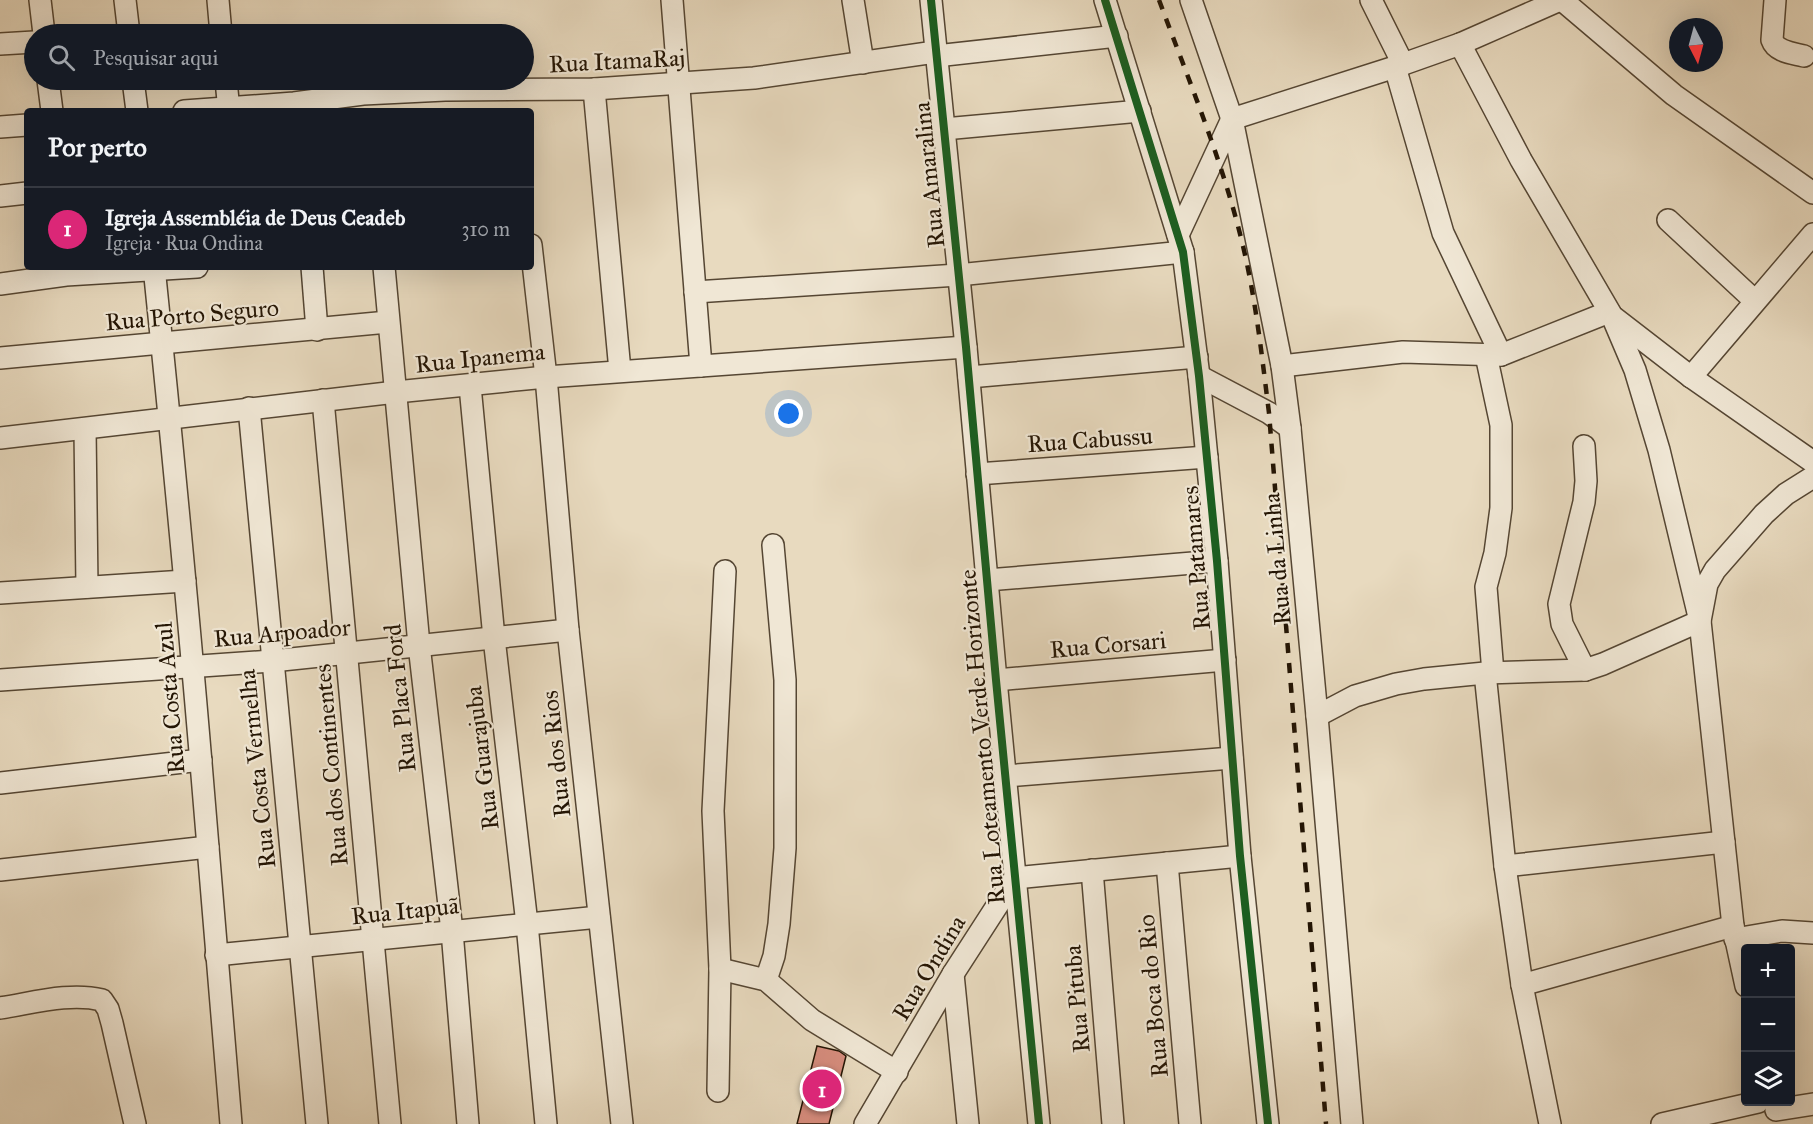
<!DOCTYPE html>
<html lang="pt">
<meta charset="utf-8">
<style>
:root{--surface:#171b24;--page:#20242c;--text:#f1f3f6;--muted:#9ea1a6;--line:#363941;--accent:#db2777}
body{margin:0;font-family:"IM FELL Great Primer",serif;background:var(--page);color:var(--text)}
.controls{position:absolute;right:18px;bottom:18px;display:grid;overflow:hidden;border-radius:6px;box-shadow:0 6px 24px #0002}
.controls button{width:54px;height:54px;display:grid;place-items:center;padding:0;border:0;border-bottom:2px solid var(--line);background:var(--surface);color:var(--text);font:30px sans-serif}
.compass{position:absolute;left:1669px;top:18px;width:54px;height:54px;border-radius:50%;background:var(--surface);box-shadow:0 6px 24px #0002;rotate:174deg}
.you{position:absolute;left:789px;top:414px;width:21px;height:21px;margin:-15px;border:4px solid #fff;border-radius:50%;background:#1a73e8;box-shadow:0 0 0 9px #1a73e833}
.badge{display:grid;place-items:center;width:39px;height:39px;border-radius:50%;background:var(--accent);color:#fff;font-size:20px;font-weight:700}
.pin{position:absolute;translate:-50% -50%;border:3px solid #fff;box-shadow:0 2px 6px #0006}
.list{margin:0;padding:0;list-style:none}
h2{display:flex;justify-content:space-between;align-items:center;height:78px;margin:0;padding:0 24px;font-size:26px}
h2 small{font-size:20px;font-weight:400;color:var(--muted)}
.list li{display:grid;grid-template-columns:39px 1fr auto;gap:18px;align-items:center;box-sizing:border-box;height:84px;padding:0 24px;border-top:2px solid var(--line)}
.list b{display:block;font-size:22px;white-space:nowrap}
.list p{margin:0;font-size:20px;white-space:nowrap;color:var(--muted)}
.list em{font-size:20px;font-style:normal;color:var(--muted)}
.icon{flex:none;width:33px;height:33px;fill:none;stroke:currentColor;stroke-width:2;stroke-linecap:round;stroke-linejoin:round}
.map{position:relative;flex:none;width:1813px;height:1124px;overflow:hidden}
.search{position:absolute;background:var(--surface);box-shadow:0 6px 24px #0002;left:24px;top:24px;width:510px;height:66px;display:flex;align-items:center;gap:15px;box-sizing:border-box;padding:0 21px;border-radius:33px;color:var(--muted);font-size:22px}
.panel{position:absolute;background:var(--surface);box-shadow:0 6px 24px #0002;left:24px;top:108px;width:510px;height:162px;border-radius:6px}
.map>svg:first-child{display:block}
.building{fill:#d78d7e;stroke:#241504;stroke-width:1.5}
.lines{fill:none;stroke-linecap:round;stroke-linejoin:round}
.minor-casing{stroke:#554633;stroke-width:24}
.minor{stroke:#f0e7d5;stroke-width:21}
.rail{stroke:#241504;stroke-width:4.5;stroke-dasharray:10 10;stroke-linecap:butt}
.cycleway-casing{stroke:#f0e7d5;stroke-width:11}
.cycleway{stroke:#1b5e20;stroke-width:8}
.labels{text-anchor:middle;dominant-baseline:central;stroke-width:4.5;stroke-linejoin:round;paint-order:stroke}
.street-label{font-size:24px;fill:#241504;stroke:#f0e7d5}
</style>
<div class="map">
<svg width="1813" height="1124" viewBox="0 0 1813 1124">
<rect width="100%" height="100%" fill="#e8dabf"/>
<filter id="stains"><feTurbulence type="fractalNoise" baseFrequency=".00333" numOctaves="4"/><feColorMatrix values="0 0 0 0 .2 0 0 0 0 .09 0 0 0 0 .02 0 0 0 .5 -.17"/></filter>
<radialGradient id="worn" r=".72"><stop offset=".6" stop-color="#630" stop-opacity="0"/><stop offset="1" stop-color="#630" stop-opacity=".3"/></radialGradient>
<path class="building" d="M 817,1046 L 839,1051 L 846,1056 L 829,1124 L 797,1124 Z"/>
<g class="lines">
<defs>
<g id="minor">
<path d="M 40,0 L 44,34"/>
<path d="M 125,0 L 129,34"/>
<path d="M 218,0 L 221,34"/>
<path d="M 672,0 L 701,366"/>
<path d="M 853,0 L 863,63"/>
<path d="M 931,0 L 966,347 L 996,680 L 1039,1124"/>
<path d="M 1105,0 L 1183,252 L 1199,376 L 1217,561 L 1240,856 L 1268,1124"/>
<path d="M 1191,0 L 1232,119 L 1282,366 L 1290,428 L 1317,716 L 1352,1124"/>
<path d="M 1371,0 L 1403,64"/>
<path d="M 1562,0 L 1674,95 L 1813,193"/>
<path d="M 1775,0 L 1772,40 C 1776,52 1793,53 1804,56"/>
<path d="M 0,44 L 34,42"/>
<path d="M 1460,44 L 1521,160 L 1612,316 L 1691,377 L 1813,462"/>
<path d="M 936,56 L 1117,36"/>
<path d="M 1395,67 L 1443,233 L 1501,355"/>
<path d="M 48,80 L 52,111"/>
<path d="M 133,80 L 137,111"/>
<path d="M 226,80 L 229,111"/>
<path d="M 594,89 L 620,371"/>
<path d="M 184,111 L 294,103 L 363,94 L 445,90 L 594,89 L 754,78 L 935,52"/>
<path d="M 0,127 L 27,125"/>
<path d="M 944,129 L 1140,111"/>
<path d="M 0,196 L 27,193"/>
<path d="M 1668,220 L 1755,301"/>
<path d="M 1178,235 L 1232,119 L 1395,67 L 1460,44 L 1560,0"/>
<path d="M 531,245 L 546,377 L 568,630 L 622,1124"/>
<path d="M 154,267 C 171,432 187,597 201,763 C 212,883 220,1004 231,1124"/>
<path d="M 312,267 L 317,330"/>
<path d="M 384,267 L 419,645 L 452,931 L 468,1124"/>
<path d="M 0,284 L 66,275 L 197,267"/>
<path d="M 695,292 L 958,275 L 1183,252"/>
<path d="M 1612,316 L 1635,370 L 1659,450 L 1700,621 L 1733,926 L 1746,986"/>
<path d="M 1486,355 L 1501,425 L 1501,508 L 1495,553 L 1486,587 L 1493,673"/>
<path d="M 0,358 L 388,322"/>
<path d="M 1282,366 L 1403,352 L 1501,355 L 1609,312"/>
<path d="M 1199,376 L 1269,413 L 1290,428"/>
<path d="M 969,377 L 1197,357"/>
<path d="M 1691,377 L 1813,234"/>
<path d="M 470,386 L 494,638 L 527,924 L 546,1124"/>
<path d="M 323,400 L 390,1124"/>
<path d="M 249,408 L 317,1124"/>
<path d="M 85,429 L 87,587"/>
<path d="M 0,438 L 396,392 L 546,377 L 966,347"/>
<path d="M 1584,446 L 1586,481 L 1584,502 L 1559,604 L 1562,624 L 1585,670"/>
<path d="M 977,474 L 1207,457"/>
<path d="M 987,580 L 1217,561"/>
<path d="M 0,593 L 185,581"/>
<path d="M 1485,673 L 1505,866 L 1522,985 L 1550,1124"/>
<path d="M 0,680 L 272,661 L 568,630"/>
<path d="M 996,680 L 1225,660"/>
<path d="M 1317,716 L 1355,696 L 1396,684 L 1424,679 L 1485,673 L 1585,670 L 1603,664 L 1700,621 L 1707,584 L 1715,570 L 1764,514 L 1786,494 L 1813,477"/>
<path d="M 1005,776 L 1232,758"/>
<path d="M 0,783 L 201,760"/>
<path d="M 1167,863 L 1190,1124"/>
<path d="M 1505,866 L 1724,842"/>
<path d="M 0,870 L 208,847"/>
<path d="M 1092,870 L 1113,1124"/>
<path d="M 1735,939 L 1782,931 L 1813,933"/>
<path d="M 216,955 L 599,917"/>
<path d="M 720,969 L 766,980 L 812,1020 L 897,1072"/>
<path d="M 953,974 L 968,1124"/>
<path d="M 766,980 L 774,956 L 779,924 L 785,848 L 785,680 L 773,545"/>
<path d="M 1522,985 L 1733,926"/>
<path d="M 0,1008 C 33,1003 70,992 102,1000 L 108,1009 L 112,1023 L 135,1124"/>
<path d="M 718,1091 L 720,969 L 713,811 L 725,571"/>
<path d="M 1776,1110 L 1813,1104"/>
<path d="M 865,1124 L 953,974 L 1015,878 L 1240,856"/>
<path d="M 1662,1124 L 1758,1102"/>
</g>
</defs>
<use href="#minor" class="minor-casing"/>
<use href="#minor" class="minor"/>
<path class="rail" d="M 1159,0 C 1189,81 1223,162 1243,246 C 1256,301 1262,357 1269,413 L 1326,1124"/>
<defs>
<g id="cycleway">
<path d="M 931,0 L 966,347 L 996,680 L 1039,1124"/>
<path d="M 1105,0 L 1183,252 L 1199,376 L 1217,561 L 1240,856 L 1268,1124"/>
</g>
</defs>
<use href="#cycleway" class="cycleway-casing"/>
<use href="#cycleway" class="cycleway"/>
</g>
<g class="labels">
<g class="street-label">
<text transform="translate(617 61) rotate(-3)">Rua ItamaRaj</text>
<text transform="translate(929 175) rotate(-96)">Rua Amaralina</text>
<text transform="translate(192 315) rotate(-5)">Rua Porto Seguro</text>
<text transform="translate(480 358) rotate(-6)">Rua Ipanema</text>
<text transform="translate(1090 440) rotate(-4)">Rua Cabussu</text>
<text transform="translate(1196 558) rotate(-95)">Rua Patamares</text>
<text transform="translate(1277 559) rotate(-95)">Rua da Linha</text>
<text transform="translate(282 633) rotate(-5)">Rua Arpoador</text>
<text transform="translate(1108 645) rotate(-5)">Rua Corsari</text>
<text transform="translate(170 698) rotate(-95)">Rua Costa Azul</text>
<text transform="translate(400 698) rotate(-96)">Rua Placa Ford</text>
<text transform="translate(982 737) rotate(-95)">Rua Loteamento Verde Horizonte</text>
<text transform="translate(556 754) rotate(-96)">Rua dos Rios</text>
<text transform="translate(482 758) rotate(-97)">Rua Guarajuba</text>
<text transform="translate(331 765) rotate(-95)">Rua dos Continentes</text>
<text transform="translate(257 769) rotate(-96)">Rua Costa Vermelha</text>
<text transform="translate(405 911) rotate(-6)">Rua Itapuã</text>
<text transform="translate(929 968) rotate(-59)">Rua Ondina</text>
<text transform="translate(1153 996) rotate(-95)">Rua Boca do Rio</text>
<text transform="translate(1077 999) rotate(-95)">Rua Pituba</text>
</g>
</g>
<rect width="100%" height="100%" filter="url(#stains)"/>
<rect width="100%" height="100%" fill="url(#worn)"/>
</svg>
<div class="controls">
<button>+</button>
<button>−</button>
<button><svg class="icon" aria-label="layers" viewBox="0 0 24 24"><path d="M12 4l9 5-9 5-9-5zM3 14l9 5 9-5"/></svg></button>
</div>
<svg class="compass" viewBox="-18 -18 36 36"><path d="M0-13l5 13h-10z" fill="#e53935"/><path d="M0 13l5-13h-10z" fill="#9ea1a6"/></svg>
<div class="you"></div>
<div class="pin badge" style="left:822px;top:1089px">1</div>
<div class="search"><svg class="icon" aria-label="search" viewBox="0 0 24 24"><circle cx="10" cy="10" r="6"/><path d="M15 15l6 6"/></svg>Pesquisar aqui</div>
<section class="panel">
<h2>Por perto<small></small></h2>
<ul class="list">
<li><span class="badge">1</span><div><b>Igreja Assembléia de Deus Ceadeb</b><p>Igreja · Rua Ondina</p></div><em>310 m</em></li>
</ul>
</section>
</div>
